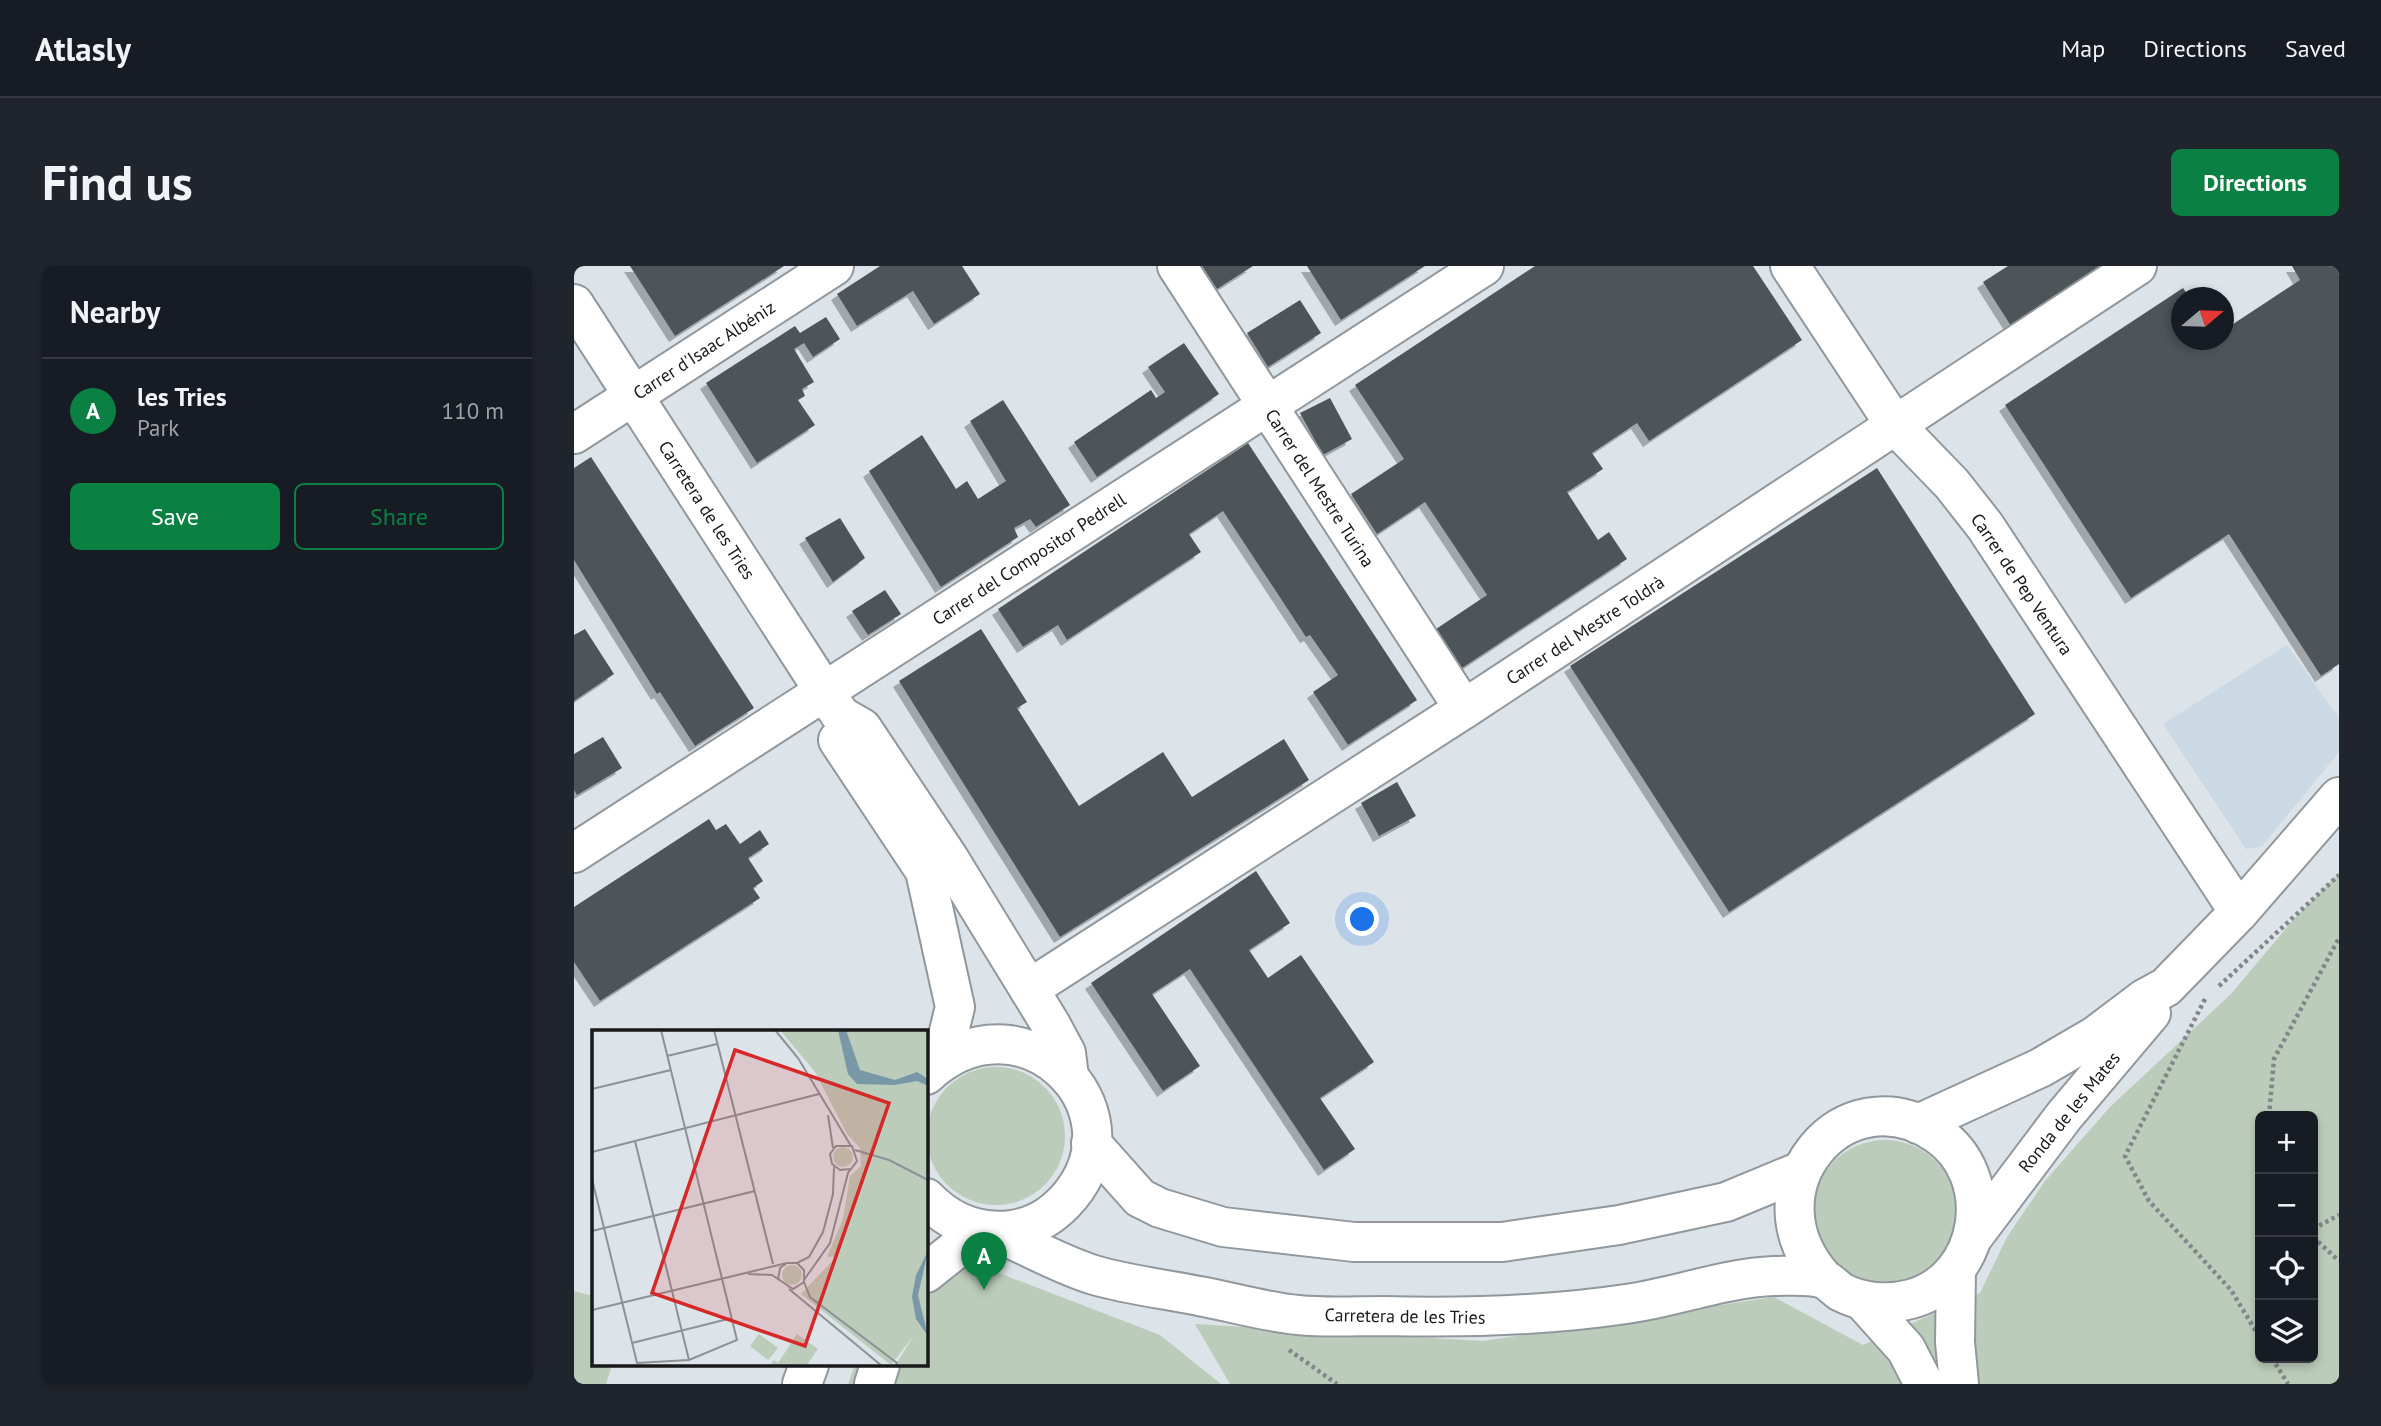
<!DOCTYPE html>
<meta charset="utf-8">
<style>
:root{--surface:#171b24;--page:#20242c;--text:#f1f3f6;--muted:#9ea1a6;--line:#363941;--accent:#0b8043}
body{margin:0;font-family:"PT Sans",sans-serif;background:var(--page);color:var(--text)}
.controls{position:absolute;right:21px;bottom:21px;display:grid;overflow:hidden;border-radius:10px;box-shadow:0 4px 10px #0003}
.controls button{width:63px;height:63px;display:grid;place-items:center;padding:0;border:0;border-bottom:2px solid var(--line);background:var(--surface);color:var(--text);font:35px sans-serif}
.compass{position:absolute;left:1597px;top:21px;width:63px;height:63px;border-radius:50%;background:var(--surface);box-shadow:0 4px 10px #0003;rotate:71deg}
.you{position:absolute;left:789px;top:654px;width:24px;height:24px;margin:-18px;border:5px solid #fff;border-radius:50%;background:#1a73e8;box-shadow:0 0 0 10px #1a73e833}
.badge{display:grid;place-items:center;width:46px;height:46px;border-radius:50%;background:var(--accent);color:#fff;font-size:23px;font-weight:700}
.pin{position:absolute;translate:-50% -58px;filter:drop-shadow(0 2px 4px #0008)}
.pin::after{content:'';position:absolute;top:37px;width:24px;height:21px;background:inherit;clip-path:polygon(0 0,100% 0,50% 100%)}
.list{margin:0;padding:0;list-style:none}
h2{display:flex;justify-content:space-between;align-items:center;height:91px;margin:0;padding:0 28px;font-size:30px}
h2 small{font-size:23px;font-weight:400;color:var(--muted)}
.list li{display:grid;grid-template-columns:46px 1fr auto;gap:21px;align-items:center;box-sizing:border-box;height:105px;padding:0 28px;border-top:2px solid var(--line)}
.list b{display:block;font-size:26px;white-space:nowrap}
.list p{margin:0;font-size:23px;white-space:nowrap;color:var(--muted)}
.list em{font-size:23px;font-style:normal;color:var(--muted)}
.actions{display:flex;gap:14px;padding:21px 28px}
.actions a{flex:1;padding:16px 0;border:2px solid var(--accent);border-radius:10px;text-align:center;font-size:24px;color:var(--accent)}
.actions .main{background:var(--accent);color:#fff}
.icon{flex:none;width:38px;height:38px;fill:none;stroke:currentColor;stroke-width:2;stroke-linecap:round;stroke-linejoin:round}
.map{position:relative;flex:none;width:1765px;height:1118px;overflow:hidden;border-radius:10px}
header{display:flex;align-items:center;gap:42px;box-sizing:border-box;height:98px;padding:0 35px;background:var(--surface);border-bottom:2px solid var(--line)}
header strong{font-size:33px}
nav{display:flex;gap:38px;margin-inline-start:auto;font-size:24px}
.intro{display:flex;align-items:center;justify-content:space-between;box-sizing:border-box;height:168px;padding:0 42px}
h1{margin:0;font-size:49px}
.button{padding:18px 32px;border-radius:10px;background:var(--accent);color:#fff;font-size:24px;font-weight:700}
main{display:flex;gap:42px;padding:0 42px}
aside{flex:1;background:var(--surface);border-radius:10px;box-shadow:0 4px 10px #0003}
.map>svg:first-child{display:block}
.built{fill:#cbd9e4}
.green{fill:#bcccba;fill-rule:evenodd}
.building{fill:#4e5459;filter:url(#shadow)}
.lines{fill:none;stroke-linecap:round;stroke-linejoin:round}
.minor-casing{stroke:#91989d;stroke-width:42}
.path{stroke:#82868a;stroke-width:4.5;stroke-dasharray:3.5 3.5;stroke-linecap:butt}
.minor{stroke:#fff;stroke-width:38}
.labels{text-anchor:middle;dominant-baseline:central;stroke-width:7;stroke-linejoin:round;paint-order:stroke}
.street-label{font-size:18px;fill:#17191b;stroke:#fff}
.inset-road{fill:none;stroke:#8d9297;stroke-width:2}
.view{fill:#d62828;fill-opacity:0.15;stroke:#d62828;stroke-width:3.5}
.inset-edge{fill:none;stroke:#17191b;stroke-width:3.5}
</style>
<header>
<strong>Atlasly</strong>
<nav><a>Map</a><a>Directions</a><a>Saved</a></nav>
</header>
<div class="intro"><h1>Find us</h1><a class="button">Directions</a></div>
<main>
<aside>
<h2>Nearby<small></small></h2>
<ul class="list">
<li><span class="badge">A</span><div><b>les Tries</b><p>Park</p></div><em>110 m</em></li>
</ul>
<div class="actions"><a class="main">Save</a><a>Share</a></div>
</aside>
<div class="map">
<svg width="1765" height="1118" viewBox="0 0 1765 1118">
<defs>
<filter id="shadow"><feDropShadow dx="-6" dy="6" stdDeviation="0" flood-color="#0004"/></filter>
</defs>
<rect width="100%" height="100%" fill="#dce3e9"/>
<path class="built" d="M 1713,379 L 1765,452 L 1765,486 L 1688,580 L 1672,583 L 1589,458 Z"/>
<g class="green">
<path d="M 1765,607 L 1765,1118 L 656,1118 L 621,1058 L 909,1075 L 1200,1031 L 1289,1079 L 1406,1027 L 1433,971 L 1471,915 L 1536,841 L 1657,728 L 1719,654 ZM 1686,850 L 1739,850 L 1739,1092 L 1686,1092 Z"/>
<circle cx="422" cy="870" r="69"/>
<circle cx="1311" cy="946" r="72"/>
<path d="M 352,979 L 586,1069 L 647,1118 L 274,1118 L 281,1099 L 352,1099 Z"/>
<path d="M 0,1025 L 19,1030 L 19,1099 L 38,1099 L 32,1118 L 0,1118 Z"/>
</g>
<g class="building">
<path d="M 56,0 L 210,0 L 101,70 Z"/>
<path d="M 306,0 L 388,0 L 406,28 L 360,58 L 339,25 L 283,60 L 263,28 Z"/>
<path d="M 628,0 L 679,0 L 643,23 Z"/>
<path d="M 733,0 L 851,0 L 767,54 Z"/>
<path d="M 961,0 L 1179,0 L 1228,74 L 1075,175 L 1063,157 L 1018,187 L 1029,203 L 993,226 L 1024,274 L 1035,266 L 1053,293 L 885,404 L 859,365 L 913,329 L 851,236 L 803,268 L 777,228 L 830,193 L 781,119 Z"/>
<path d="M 1434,0 L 1530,0 L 1437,60 L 1409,16 Z"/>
<path d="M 1718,0 L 1765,0 L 1765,398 L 1747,410 L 1655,268 L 1557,332 L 1431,139 L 1609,22 L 1616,32 L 1607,32 L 1607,74 L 1650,74 L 1650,64 L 1726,14 Z"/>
<path d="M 726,34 L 747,67 L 694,101 L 673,67 Z"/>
<path d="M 252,51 L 266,73 L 239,91 L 230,77 L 220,83 L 240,116 L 228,123 L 231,130 L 224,134 L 241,159 L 183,197 L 132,117 L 221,60 L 226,67 Z"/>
<path d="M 610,77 L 645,128 L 523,211 L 500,176 L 577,124 L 582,132 L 591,126 L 574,101 Z"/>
<path d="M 756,132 L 778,173 L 749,189 L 726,147 Z"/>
<path d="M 429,134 L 496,239 L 462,261 L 456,253 L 440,262 L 444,271 L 367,321 L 295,205 L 348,169 L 382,223 L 393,215 L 404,233 L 432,215 L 396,155 Z"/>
<path d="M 674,177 L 843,434 L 774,479 L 739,426 L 764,409 L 736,369 L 732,371 L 649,245 L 615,268 L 627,286 L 493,374 L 484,359 L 449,381 L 424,343 Z"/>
<path d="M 17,191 L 180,442 L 121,480 L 86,426 L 83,428 L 0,294 L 0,202 Z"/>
<path d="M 1303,202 L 1461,448 L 1155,646 L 996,400 Z"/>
<path d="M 266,252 L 291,292 L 259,316 L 231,272 Z"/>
<path d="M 311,324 L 327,348 L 294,369 L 278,345 Z"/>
<path d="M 11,363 L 40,408 L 0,435 L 0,369 Z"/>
<path d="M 407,363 L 453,436 L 443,442 L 505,540 L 589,486 L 618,531 L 710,473 L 735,514 L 486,671 L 325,415 Z"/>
<path d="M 29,471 L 48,502 L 3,529 L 0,524 L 0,488 Z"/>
<path d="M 823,516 L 842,550 L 805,570 L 787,537 Z"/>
<path d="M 135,553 L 142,564 L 152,558 L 166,578 L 186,564 L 195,578 L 174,592 L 189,615 L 179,622 L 186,632 L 26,735 L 0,696 L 0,641 Z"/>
<path d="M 682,605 L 716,657 L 675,684 L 694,712 L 727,689 L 800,796 L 746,832 L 781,883 L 750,904 L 616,703 L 578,728 L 626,800 L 589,825 L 517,717 Z"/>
</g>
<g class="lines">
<defs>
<g id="minor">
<path d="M 603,0 L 890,443"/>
<path d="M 1216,0 L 1321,159 L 1378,218 L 1411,260 L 1665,646"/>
<path d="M 0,38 L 250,425 L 267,450 L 288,462 L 374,591 L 477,759 L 492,787 L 495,811"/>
<path d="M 0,168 L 260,0"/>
<path d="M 264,474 L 351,605 L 381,741 L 368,794"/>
<path d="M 0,587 L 910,0"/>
<path d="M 455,723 L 890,443 L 1563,0"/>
<path d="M 352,809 C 447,721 569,841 496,930 C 481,948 461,961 437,964 C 403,968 375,956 352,932"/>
<path d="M 1344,858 L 1466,802 L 1521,770 L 1570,733 L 1592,721 L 1665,646 L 1765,531"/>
<path d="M 517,877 L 566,932 L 586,942 L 649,961 L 780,976 L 928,976 L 1045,959 L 1152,936 L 1227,905"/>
<path d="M 422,966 C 454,980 487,999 520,1009 C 554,1019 591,1023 625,1030 C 658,1036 691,1046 724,1049 C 752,1052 781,1050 810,1050 C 891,1052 972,1050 1052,1038 C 1102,1031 1150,1012 1200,1010 C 1214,1010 1236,1008 1250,1013 C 1256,1016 1261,1022 1267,1026 C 1288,1037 1314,1039 1337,1033 C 1410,1013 1425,910 1363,868 C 1271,805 1169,924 1250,1013"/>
<path d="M 1399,971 L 1490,850 L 1577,747"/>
<path d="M 1382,1004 L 1381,1076 L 1385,1118"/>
<path d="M 352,1007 L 406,964"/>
<path d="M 1288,1034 L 1332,1083 L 1350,1118"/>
<path d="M 228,1118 L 235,1099"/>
<path d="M 300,1118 L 306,1099"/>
</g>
</defs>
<use href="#minor" class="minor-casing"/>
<g class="path">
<path d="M 1645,720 L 1765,609"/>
<path d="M 1631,733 L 1551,890 L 1575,935 L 1657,1024 L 1686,1072"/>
<path d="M 1695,850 L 1700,793 L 1765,672"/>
<path d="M 1739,963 L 1765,949"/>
<path d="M 1739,971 L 1765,995"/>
<path d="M 715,1084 L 763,1118"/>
<path d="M 1698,1092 L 1714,1118"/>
</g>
<use href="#minor" class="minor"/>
</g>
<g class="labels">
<g class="street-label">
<text transform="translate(130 84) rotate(-33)">Carrer d'Isaac Albéniz</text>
<text transform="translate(746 222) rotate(57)">Carrer del Mestre Turina</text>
<text transform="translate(133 244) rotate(57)">Carretera de les Tries</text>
<text transform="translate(455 293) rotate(-33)">Carrer del Compositor Pedrell</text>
<text transform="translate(1448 318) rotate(56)">Carrer de Pep Ventura</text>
<text transform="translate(1011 364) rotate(-33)">Carrer del Mestre Toldrà</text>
<text transform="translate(1495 846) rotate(-51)">Ronda de les Mates</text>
<text transform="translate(831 1050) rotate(1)">Carretera de les Tries</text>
</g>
</g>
<g transform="translate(18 764)">
<rect width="336" height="336" fill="#dce3e9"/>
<path d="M 188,0 L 336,0 L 336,225 L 321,259 L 336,226 L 336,336 L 303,336 L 322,305 L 299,335 L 209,264 L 245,226 L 235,227 L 251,189 L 258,146 L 269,136 L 268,118 L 255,104 L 223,42 ZM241 127a10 10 0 1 1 20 0a10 10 0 1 1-20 0ZM190 245a10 10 0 1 1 20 0a10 10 0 1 1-20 0ZM 167,304 L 186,318 L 176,330 L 158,316 ZM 205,304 L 226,319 L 214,336 L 178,336 L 182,330 L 186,333 Z" fill="#bcccba"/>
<path d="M 246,0 L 254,0 L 268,40 L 303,50 L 325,42 L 336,49 L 336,56 L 325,51 L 303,55 L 265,54 L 256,44 ZM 336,221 L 326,265 L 336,306 L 324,289 L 320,267 L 324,245 Z" fill="#7898a8"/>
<path class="inset-road" d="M 122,0 L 181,234M 183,0 L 206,28 L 259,116M 75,26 L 125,14M 0,59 L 79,40M 236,85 L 241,118M 43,111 L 97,330M 263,120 L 297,130 L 336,150M 0,122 L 227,64M 0,149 L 45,333 L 97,330 L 145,310 L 69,0M 0,201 L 163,161M 205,233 L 217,227 L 231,202 L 241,164 L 242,137M 156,244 L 180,245 L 201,259 L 212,252 L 212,240 L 205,233 L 195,233 L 188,238 L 186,250M 212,250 L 238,213 L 256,143 L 265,131 L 260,116 L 244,116 L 238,124 L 240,134 L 248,140 L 258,139M 212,252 L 218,267 L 305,333 L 303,336M 197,259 L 290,336M 0,280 L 195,233M 40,313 L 140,288"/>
<path class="view" d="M 143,20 L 297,73 L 213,316 L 60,263 Z"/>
<rect width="336" height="336" class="inset-edge"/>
</g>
</svg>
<div class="controls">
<button>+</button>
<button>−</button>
<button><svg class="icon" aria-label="locate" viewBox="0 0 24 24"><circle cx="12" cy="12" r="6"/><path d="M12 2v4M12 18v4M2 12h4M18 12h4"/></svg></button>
<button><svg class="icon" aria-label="layers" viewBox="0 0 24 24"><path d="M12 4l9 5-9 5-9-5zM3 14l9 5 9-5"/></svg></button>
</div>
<svg class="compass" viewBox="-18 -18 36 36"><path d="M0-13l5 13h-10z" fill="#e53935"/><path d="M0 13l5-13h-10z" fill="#9ea1a6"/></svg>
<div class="you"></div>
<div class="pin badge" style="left:410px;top:1024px">A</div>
</div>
</main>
